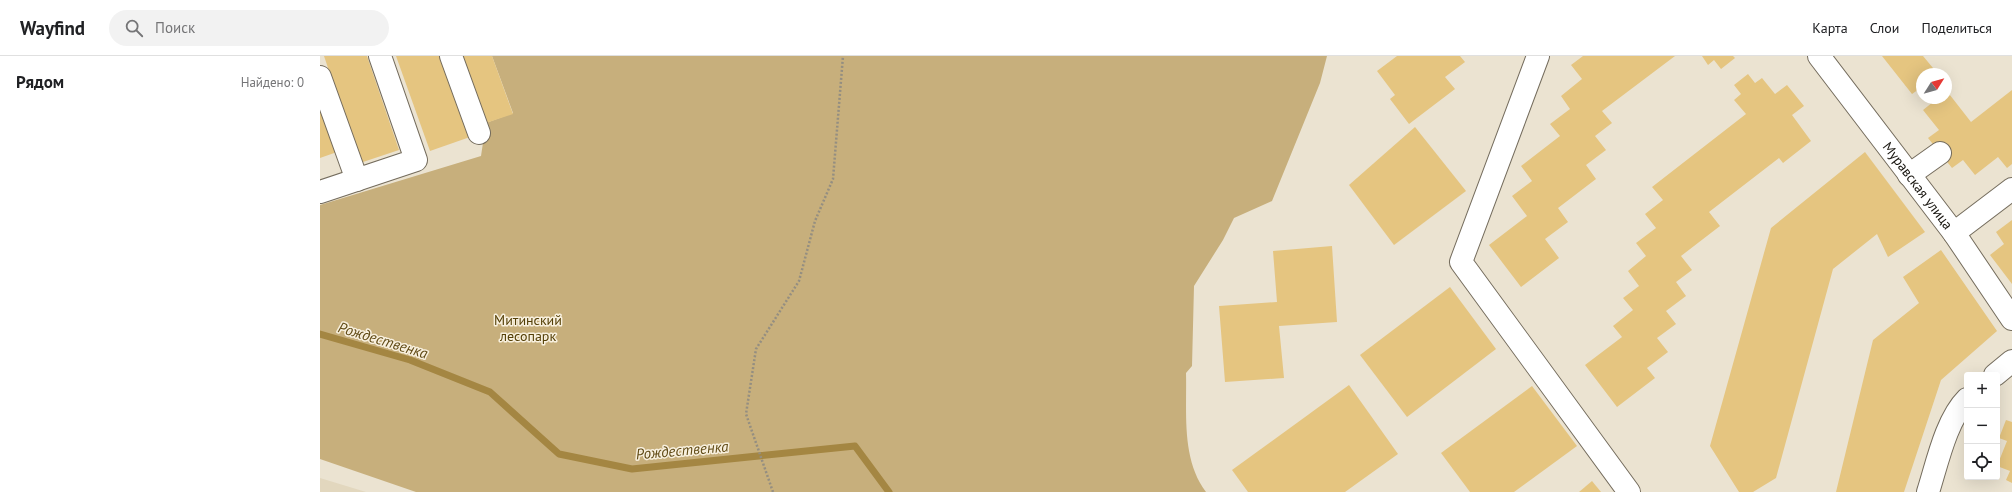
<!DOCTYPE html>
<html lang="ru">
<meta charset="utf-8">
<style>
:root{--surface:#fff;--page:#f2f2f2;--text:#202124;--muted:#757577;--line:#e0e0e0}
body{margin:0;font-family:"PT Sans",sans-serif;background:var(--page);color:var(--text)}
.controls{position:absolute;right:12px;bottom:12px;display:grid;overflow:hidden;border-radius:4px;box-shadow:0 4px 16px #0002}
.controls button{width:36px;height:36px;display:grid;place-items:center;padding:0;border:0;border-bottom:1px solid var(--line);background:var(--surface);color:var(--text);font:20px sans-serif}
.compass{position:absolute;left:1596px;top:12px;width:36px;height:36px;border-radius:50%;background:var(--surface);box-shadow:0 4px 16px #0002;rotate:53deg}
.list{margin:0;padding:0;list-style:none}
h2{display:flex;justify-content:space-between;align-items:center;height:52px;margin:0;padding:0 16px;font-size:17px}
h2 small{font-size:13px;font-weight:400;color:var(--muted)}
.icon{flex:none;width:22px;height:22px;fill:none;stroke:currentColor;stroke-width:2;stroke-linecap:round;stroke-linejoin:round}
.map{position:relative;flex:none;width:1692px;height:436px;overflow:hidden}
header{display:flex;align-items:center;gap:24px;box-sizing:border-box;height:56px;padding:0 20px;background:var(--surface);border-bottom:1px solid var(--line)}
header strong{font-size:19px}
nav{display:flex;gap:22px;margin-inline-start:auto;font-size:14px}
.search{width:280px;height:36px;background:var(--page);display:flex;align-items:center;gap:10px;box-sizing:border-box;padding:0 14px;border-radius:22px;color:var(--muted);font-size:15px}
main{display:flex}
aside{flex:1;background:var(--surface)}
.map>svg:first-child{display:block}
.built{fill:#e2d7be}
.green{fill:#c7af7c}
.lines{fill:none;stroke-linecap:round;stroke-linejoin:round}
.stream{stroke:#a48642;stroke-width:7}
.building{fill:#e5c580}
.minor-casing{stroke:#746c5d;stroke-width:24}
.path{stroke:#948e81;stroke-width:2.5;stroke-dasharray:2 2;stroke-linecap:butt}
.minor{stroke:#fff;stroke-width:22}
.labels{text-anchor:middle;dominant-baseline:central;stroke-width:3;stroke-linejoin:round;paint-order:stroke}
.street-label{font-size:14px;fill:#17140e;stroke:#f8f0de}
.park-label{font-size:14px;fill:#543f06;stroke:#f8f0de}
.water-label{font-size:15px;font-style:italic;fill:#614b16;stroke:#f8f0de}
</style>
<header>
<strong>Wayfind</strong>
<div class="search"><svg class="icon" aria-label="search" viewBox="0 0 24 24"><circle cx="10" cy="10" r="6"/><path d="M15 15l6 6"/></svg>Поиск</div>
<nav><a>Карта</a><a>Слои</a><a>Поделиться</a></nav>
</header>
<main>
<aside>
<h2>Рядом<small>Найдено: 0</small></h2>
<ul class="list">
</ul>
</aside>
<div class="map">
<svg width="1692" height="436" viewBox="0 0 1692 436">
<rect width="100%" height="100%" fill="#ebe3d1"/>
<path class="built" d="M 0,422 L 46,436 L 0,436 Z"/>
<path class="green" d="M 172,0 L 1007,0 L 1000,27 L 952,145 L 914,162 L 903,184 L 874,230 L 872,310 L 866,317 C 867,356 861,403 886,436 L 96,436 L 0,403 L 0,149 L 161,100 L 166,67 L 193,57 Z"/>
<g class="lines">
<path class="stream" d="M 0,278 L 90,304 L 170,336 L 239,398 L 312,413 L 535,390 L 569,436"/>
</g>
<g class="building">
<path d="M 4,0 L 47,0 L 79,94 L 40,107 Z"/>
<path d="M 76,0 L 121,0 L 150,81 L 110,95 Z"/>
<path d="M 142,0 L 172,0 L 193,58 L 166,67 Z"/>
<path d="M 1077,0 L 1140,0 L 1145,6 L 1125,21 L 1135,33 L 1089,68 L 1070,43 L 1075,39 L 1057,15 Z"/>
<path d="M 1263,0 L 1355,0 L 1282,55 L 1292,67 L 1275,80 L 1286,94 L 1266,109 L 1276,123 L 1238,152 L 1248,166 L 1225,183 L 1239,202 L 1201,231 L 1169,189 L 1207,160 L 1192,140 L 1212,125 L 1201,110 L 1240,80 L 1230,68 L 1250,53 L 1241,40 L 1262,23 L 1251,9 Z"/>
<path d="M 1382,0 L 1413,0 L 1415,2 L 1401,13 L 1394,4 L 1388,9 Z"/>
<path d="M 1562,0 L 1603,0 L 1618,18 L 1602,18 L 1602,31 L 1592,38 Z"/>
<path d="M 1428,18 L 1435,27 L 1442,22 L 1455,38 L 1467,29 L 1484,50 L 1472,59 L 1491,85 L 1463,107 L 1459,102 L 1389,156 L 1400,170 L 1361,200 L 1372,214 L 1356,226 L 1366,240 L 1346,255 L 1356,268 L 1337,282 L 1348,296 L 1327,312 L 1335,322 L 1297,351 L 1265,309 L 1302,281 L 1293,270 L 1313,254 L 1303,242 L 1319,230 L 1308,215 L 1326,200 L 1316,187 L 1336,172 L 1325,158 L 1343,144 L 1332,131 L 1426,58 L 1414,44 L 1421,38 L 1414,29 Z"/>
<path d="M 1626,34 L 1651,66 L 1692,34 L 1692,108 L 1687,112 L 1678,101 L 1655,119 L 1643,104 L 1632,112 L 1608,82 L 1619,74 L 1603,54 L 1618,42 L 1626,42 Z"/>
<path d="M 0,48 L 17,96 L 0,102 Z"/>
<path d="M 1095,71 L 1146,135 L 1074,189 L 1029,129 Z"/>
<path d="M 1545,96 L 1605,176 L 1568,201 L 1557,178 L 1513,213 L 1456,422 L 1433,436 L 1419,436 L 1390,390 L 1451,172 Z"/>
<path d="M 1692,164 L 1692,228 L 1670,199 L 1684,188 L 1676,176 Z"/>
<path d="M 1012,190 L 1017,266 L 959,270 L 964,322 L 905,326 L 899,250 L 957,246 L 953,195 Z"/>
<path d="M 1621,194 L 1677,275 L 1621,324 L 1584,436 L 1516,436 L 1553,284 L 1599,247 L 1583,221 Z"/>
<path d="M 1130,231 L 1176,293 L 1087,361 L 1040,299 Z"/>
<path d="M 1029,329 L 1078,398 L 1025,436 L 928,436 L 912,414 Z"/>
<path d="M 1212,330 L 1257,390 L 1194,436 L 1150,436 L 1121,397 Z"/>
<path d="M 1686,364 L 1692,366 L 1692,427 L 1686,424 L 1690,415 L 1677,410 L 1687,385 L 1679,382 Z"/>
<path d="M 1272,425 L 1281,436 L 1259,436 Z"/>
</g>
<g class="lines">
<defs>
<g id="minor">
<path d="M 131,0 L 159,77"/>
<path d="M 1218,0 L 1141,206 L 1309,436"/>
<path id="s1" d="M 1499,0 L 1634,177 L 1692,263"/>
<path d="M 0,21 L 37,124"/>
<path d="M 1589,119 L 1620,97"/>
<path d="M 0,136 L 96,104 L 60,0"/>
<path d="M 1634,177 L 1692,133"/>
<path d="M 1675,319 L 1692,305"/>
<path d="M 1608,436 C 1617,408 1626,364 1647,343"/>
</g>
</defs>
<use href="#minor" class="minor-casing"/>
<path class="path" d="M 453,436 L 426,358 L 436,293 L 479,225 L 495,165 L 513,123 L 523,0"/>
<use href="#minor" class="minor"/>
</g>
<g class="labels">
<g class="street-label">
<text stroke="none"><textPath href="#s1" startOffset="163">Муравская улица</textPath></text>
</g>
<g class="park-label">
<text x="208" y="264">Митинский<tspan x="208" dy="16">лесопарк</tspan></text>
</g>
<g class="water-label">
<text transform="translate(63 284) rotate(17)">Рождественка</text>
<text transform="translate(362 394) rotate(-5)">Рождественка</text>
</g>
</g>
</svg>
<div class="controls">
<button>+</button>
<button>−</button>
<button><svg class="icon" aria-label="locate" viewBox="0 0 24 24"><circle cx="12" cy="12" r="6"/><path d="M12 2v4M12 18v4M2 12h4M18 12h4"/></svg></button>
</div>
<svg class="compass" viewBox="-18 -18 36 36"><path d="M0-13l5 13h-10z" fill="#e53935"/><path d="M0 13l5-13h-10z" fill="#757577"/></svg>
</div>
</main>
